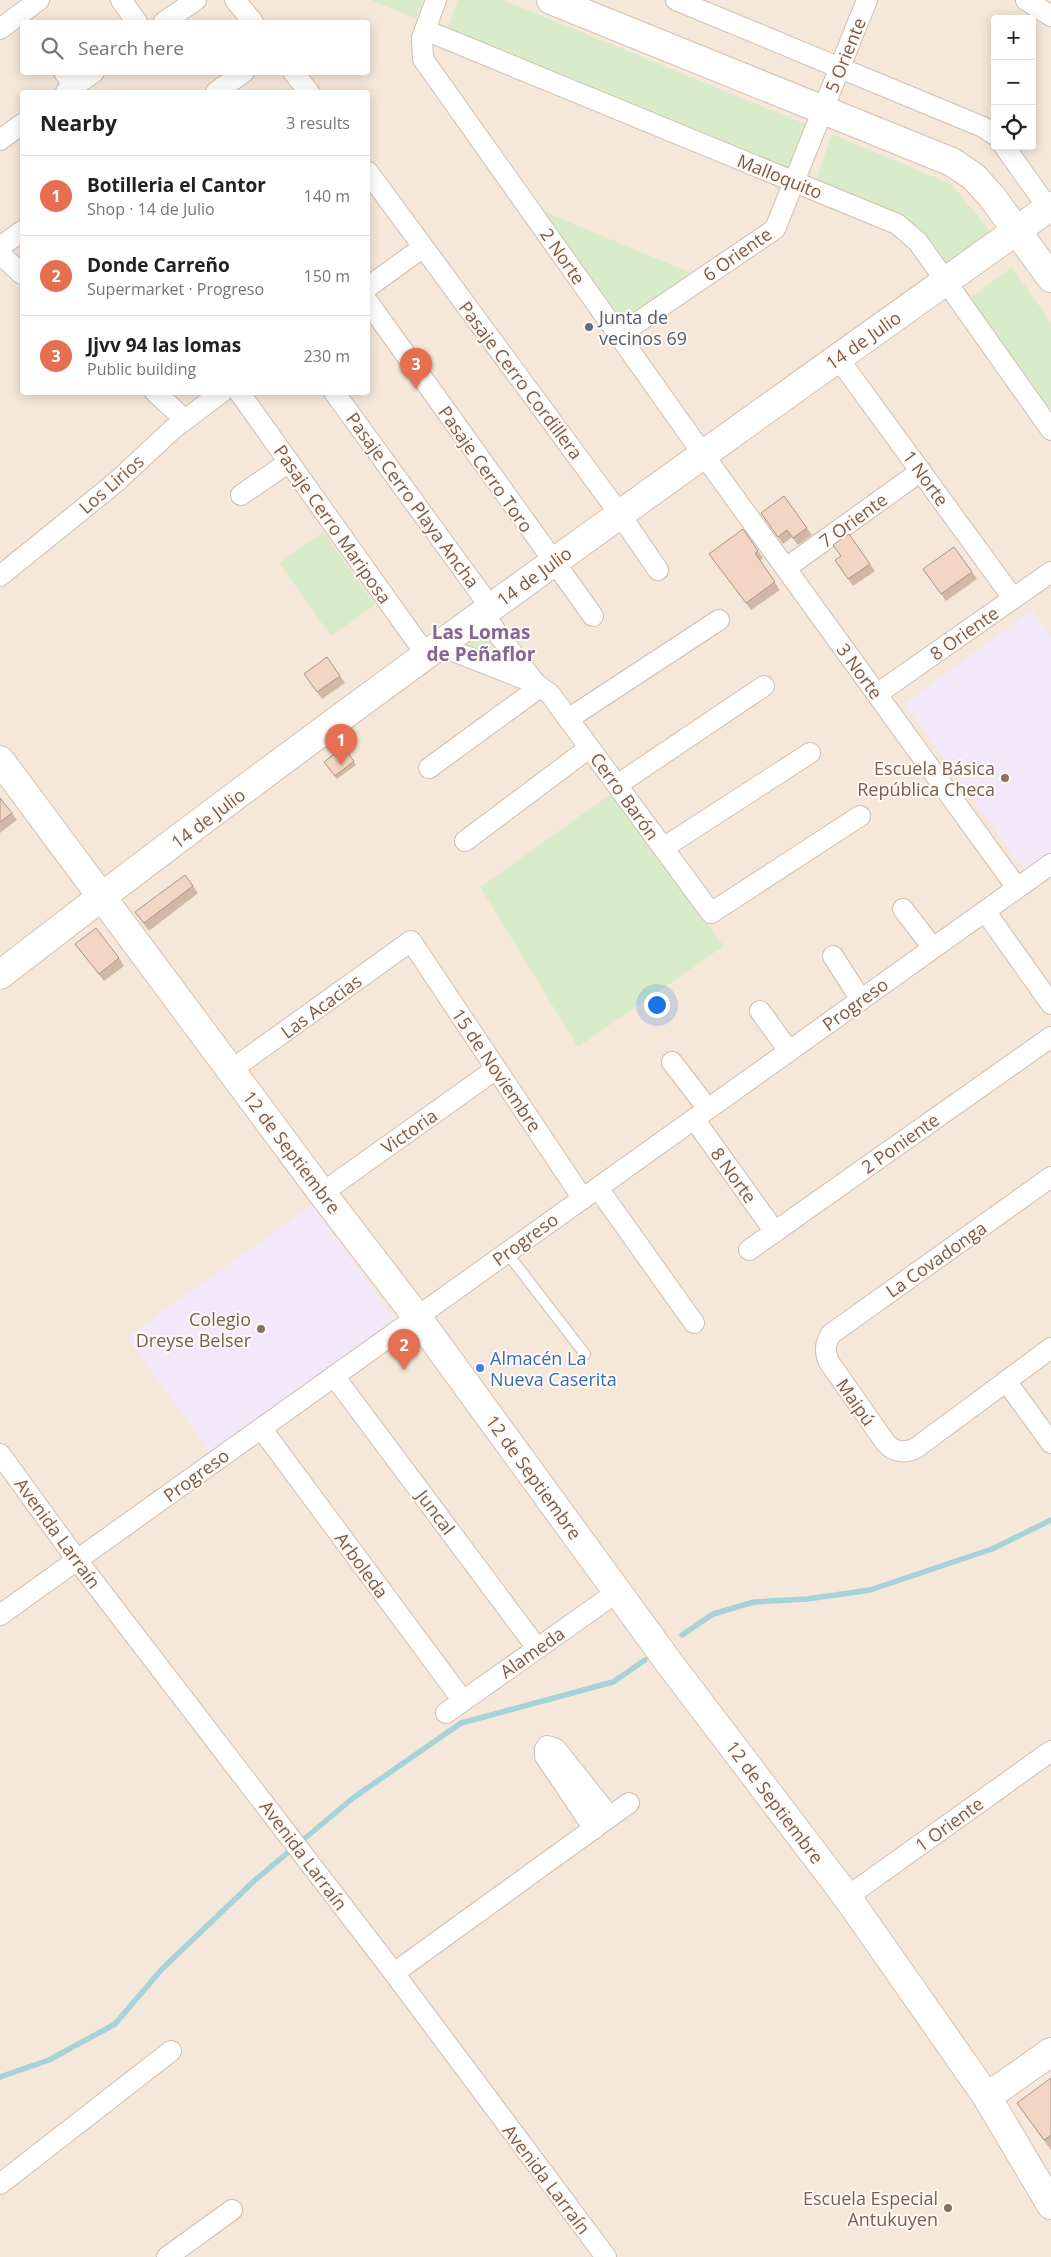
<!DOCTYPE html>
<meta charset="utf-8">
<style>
:root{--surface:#fff;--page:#f2f2f2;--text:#222;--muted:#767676;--line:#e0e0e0;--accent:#e76f51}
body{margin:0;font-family:"Open Sans",sans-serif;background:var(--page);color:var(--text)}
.controls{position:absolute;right:15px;top:15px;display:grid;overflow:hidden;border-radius:5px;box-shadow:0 2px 12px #0003}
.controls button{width:45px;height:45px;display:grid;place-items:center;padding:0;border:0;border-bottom:1px solid var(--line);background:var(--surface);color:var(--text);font:25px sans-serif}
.you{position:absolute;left:656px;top:1004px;width:18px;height:18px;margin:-12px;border:4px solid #fff;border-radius:50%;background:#1a73e8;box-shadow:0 0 0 8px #1a73e833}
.badge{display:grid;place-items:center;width:32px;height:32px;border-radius:50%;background:var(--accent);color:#fff;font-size:16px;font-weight:700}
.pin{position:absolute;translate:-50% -41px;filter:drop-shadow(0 1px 2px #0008)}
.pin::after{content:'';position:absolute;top:26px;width:18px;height:15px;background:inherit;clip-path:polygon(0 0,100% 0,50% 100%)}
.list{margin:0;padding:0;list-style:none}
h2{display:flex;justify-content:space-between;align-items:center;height:65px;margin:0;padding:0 20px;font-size:21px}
h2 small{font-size:16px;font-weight:400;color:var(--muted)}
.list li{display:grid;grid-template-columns:32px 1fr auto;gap:15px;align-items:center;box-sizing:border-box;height:80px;padding:0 20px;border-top:1px solid var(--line)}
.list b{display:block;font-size:19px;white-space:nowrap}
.list p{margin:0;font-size:16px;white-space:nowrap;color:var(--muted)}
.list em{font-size:16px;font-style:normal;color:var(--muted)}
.icon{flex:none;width:28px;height:28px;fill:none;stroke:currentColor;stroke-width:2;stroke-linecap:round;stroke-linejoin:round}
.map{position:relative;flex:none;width:1051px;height:2257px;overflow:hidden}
.search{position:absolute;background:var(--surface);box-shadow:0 2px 12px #0003;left:20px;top:20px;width:350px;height:55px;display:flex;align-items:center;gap:12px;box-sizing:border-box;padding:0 18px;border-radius:5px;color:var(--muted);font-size:19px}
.panel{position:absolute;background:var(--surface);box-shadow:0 2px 12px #0003;left:20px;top:90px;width:350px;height:305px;border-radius:5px}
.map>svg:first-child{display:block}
.residential{fill:#f5e8da;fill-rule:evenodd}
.education{fill:#f3e8fa}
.green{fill:#d8ecc9}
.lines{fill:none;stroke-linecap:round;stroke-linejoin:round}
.stream{stroke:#a5d3da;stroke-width:5.5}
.lane-casing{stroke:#d1beb0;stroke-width:12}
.street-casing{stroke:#d1beb0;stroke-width:22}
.secondary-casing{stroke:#d6c0b0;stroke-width:30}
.lane{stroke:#fff;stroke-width:10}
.street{stroke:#fff;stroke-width:20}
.secondary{stroke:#fff;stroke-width:28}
.wall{fill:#d1b7a8}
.building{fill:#f3d5c3;stroke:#aa9588}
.service-dot{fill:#5c6f8a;stroke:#fffaf3;stroke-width:2}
.education-dot{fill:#8d6e63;stroke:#fffaf3;stroke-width:2}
.shop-dot{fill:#3f7fe0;stroke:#fffaf3;stroke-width:2}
.labels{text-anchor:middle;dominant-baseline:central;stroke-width:4;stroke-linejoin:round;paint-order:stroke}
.street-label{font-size:18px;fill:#7a5c4d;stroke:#fffaf3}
.service-label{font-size:18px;fill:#4e5e75;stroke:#fffaf3;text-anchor:start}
.education-label{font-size:18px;fill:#785e54;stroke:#fffaf3;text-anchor:end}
.shop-label{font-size:18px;fill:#366cbe;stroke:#fffaf3;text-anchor:start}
.neighbourhood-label{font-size:19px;font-weight:bold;fill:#846695;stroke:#fffaf3}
</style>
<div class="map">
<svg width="1051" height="2257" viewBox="0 0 1051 2257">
<rect width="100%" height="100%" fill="#fdf6ec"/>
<path class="residential" d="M 0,0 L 1051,0 L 1051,2257 L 0,2257 ZM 995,19 L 1032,19 L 1032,146 L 995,146 ZM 22,22 L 368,22 L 368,72 L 22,72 ZM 22,92 L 368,92 L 368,392 L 22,392 Z"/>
<g class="education">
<path d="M 1032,610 L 1051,638 L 1051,853 L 1025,871 L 905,704 Z"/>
<path d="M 312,1205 L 395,1320 L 211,1453 L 127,1337 Z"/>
</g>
<g class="green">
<path d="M 371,0 L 423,0 L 416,19 Z"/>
<path d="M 458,0 L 503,0 L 808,125 L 790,173 L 445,35 Z"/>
<path d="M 832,134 L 951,184 L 997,239 L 953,271 L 919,229 L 815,183 Z"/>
<path d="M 540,210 L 691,273 L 617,324 Z"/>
<path d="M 1012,267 L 1051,323 L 1051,411 L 970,298 Z"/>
<path d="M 323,532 L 375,605 L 331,636 L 279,563 Z"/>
<path d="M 482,626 L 505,661 L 456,645 Z"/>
<path d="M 611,794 L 724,946 L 578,1047 L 480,887 Z"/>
</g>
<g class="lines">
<g class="stream">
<path d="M 682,1635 L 713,1614 L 754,1602 L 807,1599 L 870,1590 L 992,1549 L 1051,1520"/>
<path d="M 0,2077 L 49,2060 L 115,2024 L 162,1969 L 254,1881 L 353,1798 L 461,1723 L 613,1682 L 645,1660"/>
</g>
<defs>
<path id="lane" d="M 507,1253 L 585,1354"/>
<g id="street">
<path d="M 121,0 L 137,22"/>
<path d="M 235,0 L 253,22"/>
<path d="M 436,0 L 422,38 L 423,59 L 703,454 L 1017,888"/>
<path d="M 676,0 L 983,127 L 995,135"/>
<path d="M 1026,0 L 1051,16"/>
<path d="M 164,22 L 196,0"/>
<path d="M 0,29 L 39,0"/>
<path d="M 425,30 L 897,224 L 918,242 L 1051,430"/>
<path d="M 64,72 L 74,87"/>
<path d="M 293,72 L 309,92"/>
<path d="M 66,92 L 94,72"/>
<path d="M 216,92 L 244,72"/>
<path d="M 0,140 L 22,124"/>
<path d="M 1004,146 L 1051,212"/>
<path d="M 368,172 L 619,513 L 658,570"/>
<path d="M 0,247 L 22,231"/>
<path d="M 0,254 L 22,274"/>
<path d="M 368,287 L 422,248"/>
<path d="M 368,302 L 593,616"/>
<path d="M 619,335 L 775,229 L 867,0"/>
<path d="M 838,358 L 1013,598"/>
<path d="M 155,392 L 185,420"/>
<path d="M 239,392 L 427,656"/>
<path d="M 334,392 L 491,608"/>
<path d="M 241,495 L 289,462"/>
<path d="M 786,568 L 921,471"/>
<path d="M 0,576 L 115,483 L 173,429 L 222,392"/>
<path d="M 483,614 L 535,683 L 550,694 L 711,913 L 860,816"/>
<path d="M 440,646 L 535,683"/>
<path d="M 877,694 L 1051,572"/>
<path d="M 568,719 L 719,620"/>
<path d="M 429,768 L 540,687"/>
<path d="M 617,785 L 764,686"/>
<path d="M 465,841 L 589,748"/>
<path d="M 663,848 L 810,753"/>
<path d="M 903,909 L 933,948"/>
<path d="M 985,911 L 1051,1004"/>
<path d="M 833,956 L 861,1000"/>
<path d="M 760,1011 L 789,1051"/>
<path d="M 672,1062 L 708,1109"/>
<path d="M 231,1070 L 411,941 L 583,1199"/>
<path d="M 694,1119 L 775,1232"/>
<path d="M 1051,1177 L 831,1334 C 825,1343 824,1351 829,1362 L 885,1442 C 893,1452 904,1454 916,1448 L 1051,1348"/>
<path d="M 598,1188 L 694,1323"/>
<path d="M 322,1193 L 496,1069"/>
<path d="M 749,1250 L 1051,1037"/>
<path d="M 334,1376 L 537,1648"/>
<path d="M 1006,1381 L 1051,1443"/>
<path d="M 261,1428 L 463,1701"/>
<path d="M 0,1454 L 77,1560 L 394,1973 L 606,2257"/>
<path d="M 0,1615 L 1051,864"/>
<path d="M 446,1713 L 617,1592"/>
<path d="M 594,1829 L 545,1756 L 545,1749 L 547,1746 L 556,1749 L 610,1817"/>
<path d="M 847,1897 L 1051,1751"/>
<path d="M 394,1973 L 629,1803"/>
<path d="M 0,2184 L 171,2051"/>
<path d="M 167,2257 L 232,2210"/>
</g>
<g id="secondary">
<path d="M 551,0 L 952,162 L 974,177 L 992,197 L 1051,278"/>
<path d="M 0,760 L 322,1193 L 417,1317 L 670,1664 L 847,1897 L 987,2097 L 1051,2205"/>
<path d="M 0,975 C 343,709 698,458 1051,206"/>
<path d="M 987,2097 L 1051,2052"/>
</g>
</defs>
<use href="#lane" class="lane-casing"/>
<use href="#street" class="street-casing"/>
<use href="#secondary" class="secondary-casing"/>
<use href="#lane" class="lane"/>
<use href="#street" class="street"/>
<use href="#secondary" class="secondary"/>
</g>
<g class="wall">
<path d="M 784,496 L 812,535 L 798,545 L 792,537 L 783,544 L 761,513 Z"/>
<path d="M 743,529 L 763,558 L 760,561 L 780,590 L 751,610 L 709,554 Z"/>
<path d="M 849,534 L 875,571 L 853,586 L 835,560 L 841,556 Z"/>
<path d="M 954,547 L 977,579 L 946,601 L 923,569 Z"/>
<path d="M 327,657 L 345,683 L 322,699 L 304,674 Z"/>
<path d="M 343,747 L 356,765 L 337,779 L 324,762 Z"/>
<path d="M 0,798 L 17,820 L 0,833 Z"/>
<path d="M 185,875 L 198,893 L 149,931 L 135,912 Z"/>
<path d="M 75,944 L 119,958 L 124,966 L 104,981 Z"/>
<path d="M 1051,2078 L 1051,2150 L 1024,2113 Z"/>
</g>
<g class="building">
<path d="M 784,496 L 807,528 L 793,538 L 787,530 L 778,537 L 761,513 Z"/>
<path d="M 743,529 L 758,551 L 755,553 L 775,582 L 746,603 L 709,554 Z"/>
<path d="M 849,534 L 870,564 L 848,579 L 835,560 L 841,556 L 833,545 Z"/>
<path d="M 954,547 L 972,572 L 941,594 L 923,569 Z"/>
<path d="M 327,657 L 340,676 L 317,692 L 304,674 Z"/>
<path d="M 343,747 L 354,761 L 335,776 L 324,762 Z"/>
<path d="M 0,798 L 12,813 L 0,822 Z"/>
<path d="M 185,875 L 193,886 L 144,923 L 135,912 Z"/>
<path d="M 96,928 L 119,958 L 99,974 L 75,944 Z"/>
<path d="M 1051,2078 L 1051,2135 L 1044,2140 L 1017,2103 Z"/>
</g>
<circle class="service-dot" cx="589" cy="327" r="5"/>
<g class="education-dot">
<circle cx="1005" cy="778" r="5"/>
<circle cx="261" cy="1329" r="5"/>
<circle cx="948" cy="2208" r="5"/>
</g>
<circle class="shop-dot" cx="480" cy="1368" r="5"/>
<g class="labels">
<g class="street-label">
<text transform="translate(845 55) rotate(-68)">5 Oriente</text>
<text transform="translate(780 176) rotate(22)">Malloquito</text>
<text transform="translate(737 254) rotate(-35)">6 Oriente</text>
<text transform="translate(563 256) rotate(55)">2 Norte</text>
<text transform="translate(863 340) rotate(-35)">14 de Julio</text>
<text transform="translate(521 380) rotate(53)">Pasaje Cerro Cordillera</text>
<text transform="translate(486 469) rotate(55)">Pasaje Cerro Toro</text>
<text transform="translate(926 478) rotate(54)">1 Norte</text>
<text transform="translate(111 484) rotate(-41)">Los Lirios</text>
<text transform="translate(413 500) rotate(54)">Pasaje Cerro Playa Ancha</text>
<text transform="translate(853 520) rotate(-36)">7 Oriente</text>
<text transform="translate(333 524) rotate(55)">Pasaje Cerro Mariposa</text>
<text transform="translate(534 576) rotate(-36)">14 de Julio</text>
<text transform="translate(964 633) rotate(-35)">8 Oriente</text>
<text transform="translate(860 671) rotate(54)">3 Norte</text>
<text transform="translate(625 796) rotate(54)">Cerro Barón</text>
<text transform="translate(208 818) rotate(-37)">14 de Julio</text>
<text transform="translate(855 1004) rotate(-36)">Progreso</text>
<text transform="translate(321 1006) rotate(-36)">Las Acacias</text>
<text transform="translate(497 1070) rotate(56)">15 de Noviembre</text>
<text transform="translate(409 1131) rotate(-35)">Victoria</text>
<text transform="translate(900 1143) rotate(-35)">2 Poniente</text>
<text transform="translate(292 1152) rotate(53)">12 de Septiembre</text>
<text transform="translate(734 1175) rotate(54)">8 Norte</text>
<text transform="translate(525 1239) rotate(-36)">Progreso</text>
<text transform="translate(936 1259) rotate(-35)">La Covadonga</text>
<text transform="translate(856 1402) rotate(55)">Maipú</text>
<text transform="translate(196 1475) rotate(-36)">Progreso</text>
<text transform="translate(534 1477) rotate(54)">12 de Septiembre</text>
<text transform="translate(436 1512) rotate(53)">Juncal</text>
<text transform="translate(58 1533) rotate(54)">Avenida Larraín</text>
<text transform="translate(362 1565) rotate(54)">Arboleda</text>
<text transform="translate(532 1652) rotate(-35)">Alameda</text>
<text transform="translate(775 1802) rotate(53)">12 de Septiembre</text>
<text transform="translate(949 1824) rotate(-36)">1 Oriente</text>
<text transform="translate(304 1855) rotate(53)">Avenida Larraín</text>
<text transform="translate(547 2179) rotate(53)">Avenida Larraín</text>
</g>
<g class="service-label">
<text x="599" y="317">Junta de<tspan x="599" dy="21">vecinos 69</tspan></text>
</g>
<g class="education-label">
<text x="995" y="768">Escuela Básica<tspan x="995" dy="21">República Checa</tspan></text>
<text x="251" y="1319">Colegio<tspan x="251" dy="21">Dreyse Belser</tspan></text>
<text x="938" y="2198">Escuela Especial<tspan x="938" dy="21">Antukuyen</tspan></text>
</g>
<g class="shop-label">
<text x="490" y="1358">Almacén La<tspan x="490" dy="21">Nueva Caserita</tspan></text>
</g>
<g class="neighbourhood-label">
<text x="481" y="632">Las Lomas<tspan x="481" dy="22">de Peñaflor</tspan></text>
</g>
</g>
</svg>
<div class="controls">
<button>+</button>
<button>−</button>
<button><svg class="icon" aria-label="locate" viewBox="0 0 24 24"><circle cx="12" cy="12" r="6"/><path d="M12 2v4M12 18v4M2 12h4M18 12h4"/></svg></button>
</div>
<div class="you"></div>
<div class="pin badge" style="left:341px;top:765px">1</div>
<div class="pin badge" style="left:404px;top:1370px">2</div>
<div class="pin badge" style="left:416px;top:389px">3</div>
<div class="search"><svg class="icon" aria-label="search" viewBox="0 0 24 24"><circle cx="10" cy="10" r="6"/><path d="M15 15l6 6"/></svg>Search here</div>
<section class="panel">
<h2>Nearby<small>3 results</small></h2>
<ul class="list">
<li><span class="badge">1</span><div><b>Botilleria el Cantor</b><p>Shop · 14 de Julio</p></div><em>140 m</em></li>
<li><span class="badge">2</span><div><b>Donde Carreño</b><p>Supermarket · Progreso</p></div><em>150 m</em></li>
<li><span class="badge">3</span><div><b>Jjvv 94 las lomas</b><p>Public building</p></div><em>230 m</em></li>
</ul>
</section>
</div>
